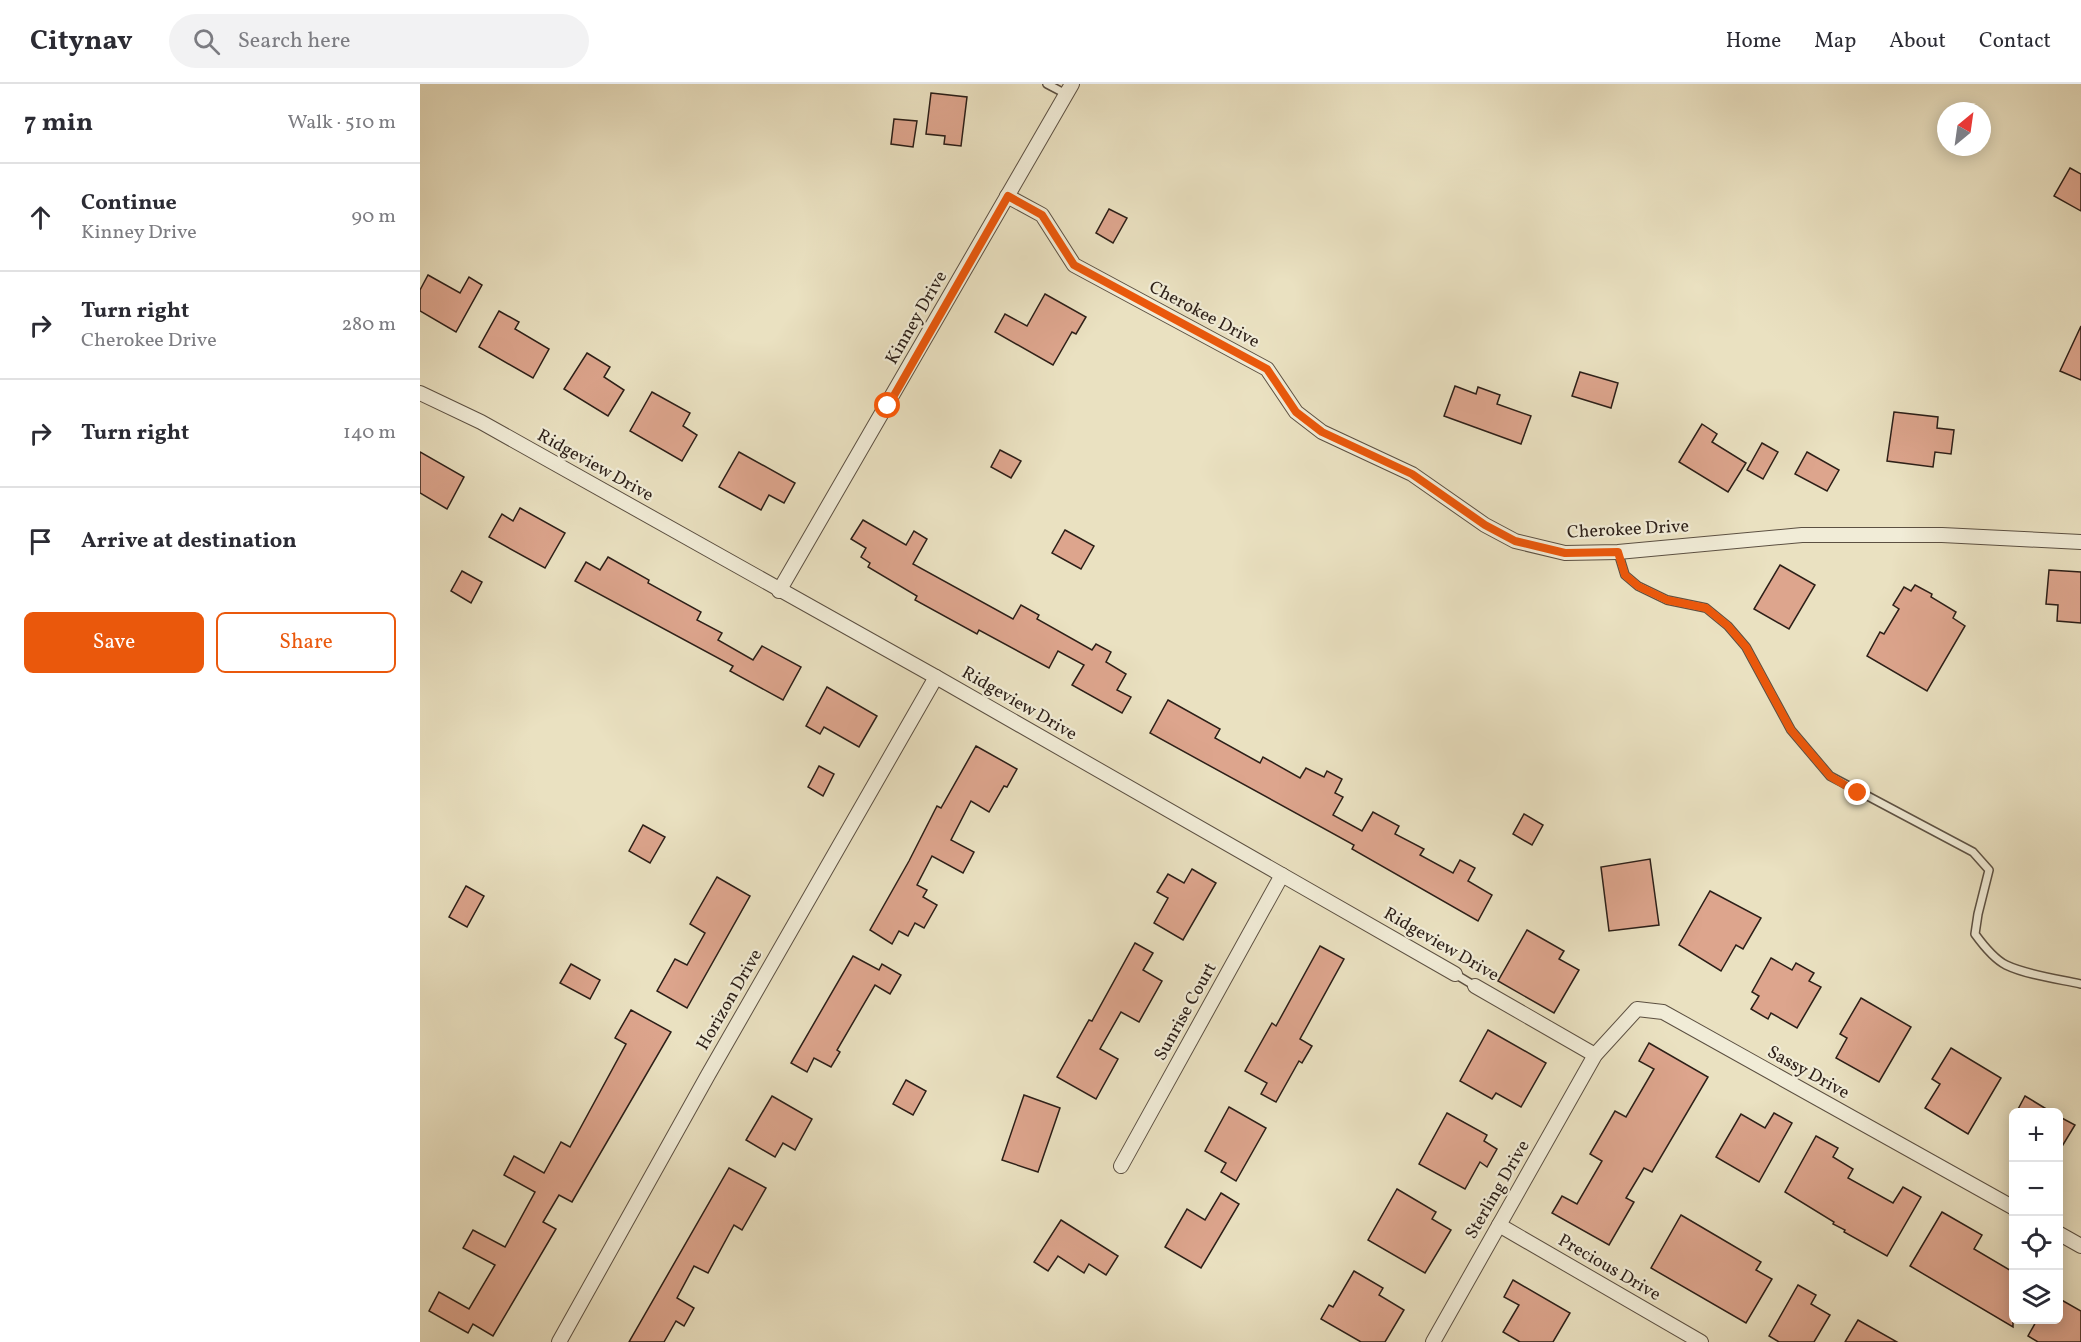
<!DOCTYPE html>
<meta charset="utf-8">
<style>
:root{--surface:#fff;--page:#f2f2f3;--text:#2b2b33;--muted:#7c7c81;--line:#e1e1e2;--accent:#ea580c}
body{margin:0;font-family:Vollkorn,serif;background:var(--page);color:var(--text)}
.controls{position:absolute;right:18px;bottom:18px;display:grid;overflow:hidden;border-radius:9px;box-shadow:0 3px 15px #0003}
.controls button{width:54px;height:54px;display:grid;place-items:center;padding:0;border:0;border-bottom:2px solid var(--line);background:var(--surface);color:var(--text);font:30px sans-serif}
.compass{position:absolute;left:1517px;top:18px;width:54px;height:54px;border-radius:50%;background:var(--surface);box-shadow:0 3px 15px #0003;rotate:29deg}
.stop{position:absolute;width:18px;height:18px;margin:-14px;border:4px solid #ea580c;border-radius:50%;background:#fff}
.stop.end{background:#ea580c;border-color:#fff;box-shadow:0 2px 6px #0008}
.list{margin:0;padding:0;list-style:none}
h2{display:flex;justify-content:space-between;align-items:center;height:78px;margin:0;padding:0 24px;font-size:26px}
h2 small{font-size:20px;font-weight:400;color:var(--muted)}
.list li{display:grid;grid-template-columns:39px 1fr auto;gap:18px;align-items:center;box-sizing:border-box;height:108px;padding:0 24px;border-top:2px solid var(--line)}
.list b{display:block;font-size:22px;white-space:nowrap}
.list p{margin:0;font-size:20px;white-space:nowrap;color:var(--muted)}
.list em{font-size:20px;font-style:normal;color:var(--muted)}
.actions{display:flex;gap:12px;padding:18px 24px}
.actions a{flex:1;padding:14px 0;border:2px solid var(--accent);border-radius:9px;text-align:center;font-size:21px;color:var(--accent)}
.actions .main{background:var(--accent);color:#fff}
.icon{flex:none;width:33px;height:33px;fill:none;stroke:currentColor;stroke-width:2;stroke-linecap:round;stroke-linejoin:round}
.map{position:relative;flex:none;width:1661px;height:1258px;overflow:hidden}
header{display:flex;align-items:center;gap:36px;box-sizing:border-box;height:84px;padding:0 30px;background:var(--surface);border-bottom:2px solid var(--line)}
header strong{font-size:28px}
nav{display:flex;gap:33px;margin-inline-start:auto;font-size:21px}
.search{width:420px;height:54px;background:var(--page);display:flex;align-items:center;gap:15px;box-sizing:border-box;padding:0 21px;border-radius:33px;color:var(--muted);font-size:22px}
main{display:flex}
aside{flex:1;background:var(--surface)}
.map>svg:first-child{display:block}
.building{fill:#dda58d;stroke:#2c1f18;stroke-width:1.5}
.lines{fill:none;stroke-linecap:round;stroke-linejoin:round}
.lane-casing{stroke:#5c5042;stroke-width:10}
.street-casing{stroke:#5c5042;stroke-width:16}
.lane{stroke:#f1ecd7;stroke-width:7}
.street{stroke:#f1ecd7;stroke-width:14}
.route{stroke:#ea580c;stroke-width:8}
.labels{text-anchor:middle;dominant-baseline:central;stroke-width:4.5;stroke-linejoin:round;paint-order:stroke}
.street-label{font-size:18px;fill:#2c1f18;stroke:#f1ecd7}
</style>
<header>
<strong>Citynav</strong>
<div class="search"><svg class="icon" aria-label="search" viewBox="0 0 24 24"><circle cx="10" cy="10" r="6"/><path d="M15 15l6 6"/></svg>Search here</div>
<nav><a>Home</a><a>Map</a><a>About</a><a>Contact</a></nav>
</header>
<main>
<aside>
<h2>7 min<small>Walk · 510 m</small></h2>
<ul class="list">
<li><svg class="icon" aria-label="ahead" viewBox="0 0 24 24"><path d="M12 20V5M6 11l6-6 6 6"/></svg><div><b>Continue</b><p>Kinney Drive</p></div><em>90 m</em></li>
<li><svg class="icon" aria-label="right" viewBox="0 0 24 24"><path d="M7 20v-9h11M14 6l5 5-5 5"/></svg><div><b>Turn right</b><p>Cherokee Drive</p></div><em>280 m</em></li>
<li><svg class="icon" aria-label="right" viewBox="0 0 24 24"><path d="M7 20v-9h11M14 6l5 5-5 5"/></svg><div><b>Turn right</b></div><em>140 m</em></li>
<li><svg class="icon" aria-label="arrive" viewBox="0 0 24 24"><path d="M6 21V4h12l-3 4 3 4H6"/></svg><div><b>Arrive at destination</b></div></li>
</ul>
<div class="actions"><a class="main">Save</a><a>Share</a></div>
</aside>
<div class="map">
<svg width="1661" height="1258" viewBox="0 0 1661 1258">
<rect width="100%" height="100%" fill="#eae1c1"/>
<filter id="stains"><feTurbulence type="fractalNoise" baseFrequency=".00333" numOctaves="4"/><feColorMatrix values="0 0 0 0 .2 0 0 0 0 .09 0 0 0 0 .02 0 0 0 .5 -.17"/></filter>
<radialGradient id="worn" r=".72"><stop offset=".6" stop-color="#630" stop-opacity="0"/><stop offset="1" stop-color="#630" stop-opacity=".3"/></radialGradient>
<g class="building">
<path d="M 511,9 L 547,13 L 541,62 L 524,60 L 525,52 L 506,50 Z"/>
<path d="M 474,35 L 497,37 L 493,63 L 471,60 Z"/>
<path d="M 1650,84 L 1661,90 L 1661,127 L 1634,112 Z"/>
<path d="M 689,125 L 707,134 L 693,159 L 676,149 Z"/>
<path d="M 8,191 L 40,209 L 49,193 L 62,201 L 36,248 L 0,227 L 0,206 Z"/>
<path d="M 625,210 L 666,233 L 656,250 L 652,248 L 633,281 L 575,248 L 585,230 L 607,242 Z"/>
<path d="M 79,227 L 99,238 L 95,245 L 129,265 L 113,294 L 59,263 Z"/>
<path d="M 1661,242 L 1661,296 L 1640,287 Z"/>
<path d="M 167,269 L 190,283 L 184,293 L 204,306 L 188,332 L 144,305 Z"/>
<path d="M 1160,288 L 1198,299 L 1191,324 L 1152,312 Z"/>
<path d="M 1035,302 L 1056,310 L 1058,303 L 1080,311 L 1077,320 L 1111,332 L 1101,360 L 1024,332 Z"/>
<path d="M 232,308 L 270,329 L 263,342 L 277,351 L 262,377 L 210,347 Z"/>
<path d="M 1474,328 L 1518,333 L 1517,344 L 1534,346 L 1531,370 L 1515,368 L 1513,383 L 1467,377 Z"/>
<path d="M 1282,340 L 1297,350 L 1292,358 L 1326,379 L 1308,408 L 1259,378 Z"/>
<path d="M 1342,359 L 1358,368 L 1343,395 L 1327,386 Z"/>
<path d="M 580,366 L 601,377 L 591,394 L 571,383 Z"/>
<path d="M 0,368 L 44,393 L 27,425 L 0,409 Z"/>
<path d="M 319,368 L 375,399 L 364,419 L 349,411 L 341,426 L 299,403 Z"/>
<path d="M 1387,368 L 1419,386 L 1407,407 L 1375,390 Z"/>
<path d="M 100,424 L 145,449 L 125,484 L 69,453 L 82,430 L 93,437 Z"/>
<path d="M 443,436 L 486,461 L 494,447 L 507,455 L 493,480 L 593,535 L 601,521 L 619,531 L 617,535 L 672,566 L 676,560 L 691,568 L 686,578 L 706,590 L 697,606 L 711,613 L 702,629 L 652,601 L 664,581 L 638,567 L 629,584 L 559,546 L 557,550 L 495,516 L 497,512 L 448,483 L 450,479 L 441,473 L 446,464 L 431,455 Z"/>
<path d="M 645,446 L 674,462 L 661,485 L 632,469 Z"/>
<path d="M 188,473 L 229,496 L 228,499 L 281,528 L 277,536 L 302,549 L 298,556 L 333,576 L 342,562 L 381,583 L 363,616 L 310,587 L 313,582 L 155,497 L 166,478 L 180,486 Z"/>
<path d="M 1360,481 L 1395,501 L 1369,545 L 1334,525 Z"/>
<path d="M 1629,486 L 1661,488 L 1661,539 L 1637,537 L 1638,521 L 1626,520 Z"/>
<path d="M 42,487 L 62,498 L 51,519 L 31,507 Z"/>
<path d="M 1495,501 L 1512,510 L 1511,513 L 1536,528 L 1533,534 L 1545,542 L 1507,607 L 1447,572 L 1460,548 L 1464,550 L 1479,525 L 1473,521 L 1484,503 L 1491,507 Z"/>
<path d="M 407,603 L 457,632 L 439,663 L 404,643 L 400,650 L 386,642 Z"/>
<path d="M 748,616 L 800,645 L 795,654 L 840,679 L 843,673 L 880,694 L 886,684 L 904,693 L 907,687 L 922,695 L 915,709 L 923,713 L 913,731 L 942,747 L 953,728 L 979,742 L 975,750 L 1004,765 L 1000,771 L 1033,789 L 1040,776 L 1055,784 L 1048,797 L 1072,811 L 1058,837 L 932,765 L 934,761 L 730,649 Z"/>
<path d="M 556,662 L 597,685 L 587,703 L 584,702 L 569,728 L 551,717 L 531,756 L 554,768 L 543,789 L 512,772 L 497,801 L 507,806 L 503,813 L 517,821 L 504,844 L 495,839 L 488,852 L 479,847 L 472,860 L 450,846 L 489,777 L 517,722 L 521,724 Z"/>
<path d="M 399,682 L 414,690 L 403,712 L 388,703 Z"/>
<path d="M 1104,730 L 1123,741 L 1112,761 L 1093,750 Z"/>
<path d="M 223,741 L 245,753 L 230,779 L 209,767 Z"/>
<path d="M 1230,775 L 1239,841 L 1189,847 L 1181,783 Z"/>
<path d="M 772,785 L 796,799 L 763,856 L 734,839 L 748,814 L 737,808 L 748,790 L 764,799 Z"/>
<path d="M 297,793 L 330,812 L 267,924 L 237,907 L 255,875 L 267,881 L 285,849 L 270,840 Z"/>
<path d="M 46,802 L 64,812 L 47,843 L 29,833 Z"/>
<path d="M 1290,807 L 1341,834 L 1323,865 L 1316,861 L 1301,887 L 1259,861 Z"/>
<path d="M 1107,846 L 1144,867 L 1139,875 L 1159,886 L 1134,929 L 1078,897 Z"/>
<path d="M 715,859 L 733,869 L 723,886 L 742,897 L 719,938 L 701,928 L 680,965 L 698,975 L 676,1015 L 637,993 L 669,936 L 672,937 Z"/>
<path d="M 900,862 L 924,875 L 880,955 L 892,962 L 882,979 L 879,977 L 856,1018 L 841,1010 L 847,999 L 825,987 L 852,939 L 856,942 Z"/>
<path d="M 433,872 L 459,886 L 462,880 L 481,891 L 470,910 L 455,901 L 417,966 L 420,968 L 411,983 L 394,974 L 387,988 L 371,979 Z"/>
<path d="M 1351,874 L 1372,886 L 1376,879 L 1394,889 L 1389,897 L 1401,903 L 1377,944 L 1351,929 L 1348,935 L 1331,925 L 1339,912 L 1332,908 Z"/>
<path d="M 151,880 L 180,896 L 170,915 L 140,899 Z"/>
<path d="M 1441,914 L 1491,943 L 1459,998 L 1416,974 L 1427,954 L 1420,950 Z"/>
<path d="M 211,926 L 251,948 L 152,1118 L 139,1111 L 123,1138 L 136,1145 L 73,1252 L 53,1240 L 48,1249 L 9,1227 L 19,1208 L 49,1225 L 75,1181 L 43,1164 L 53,1146 L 85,1163 L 115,1108 L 84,1091 L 94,1072 L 124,1089 L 141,1058 L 150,1063 L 206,960 L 195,954 Z"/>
<path d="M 1068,946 L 1126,979 L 1101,1023 L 1076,1009 L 1072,1015 L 1040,997 Z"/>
<path d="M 1229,959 L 1288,993 L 1232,1088 L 1224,1084 L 1206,1114 L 1214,1118 L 1189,1161 L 1132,1129 L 1142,1112 L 1157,1120 L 1182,1077 L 1170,1070 L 1195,1027 L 1206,1033 L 1234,985 L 1219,977 Z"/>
<path d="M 1531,964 L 1581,994 L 1548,1050 L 1505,1024 L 1520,1000 L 1512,995 Z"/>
<path d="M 486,996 L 506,1007 L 493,1031 L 473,1020 Z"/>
<path d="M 604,1011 L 640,1024 L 618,1088 L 582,1076 Z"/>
<path d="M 352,1012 L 392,1035 L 375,1066 L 363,1059 L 355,1073 L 326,1056 Z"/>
<path d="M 1605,1012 L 1633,1029 L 1596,1029 Z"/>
<path d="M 809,1023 L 846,1044 L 816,1097 L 801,1088 L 806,1079 L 785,1067 Z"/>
<path d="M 1027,1029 L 1067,1051 L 1064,1057 L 1077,1065 L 1067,1083 L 1060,1078 L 1045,1105 L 999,1080 Z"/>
<path d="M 1354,1029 L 1372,1039 L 1339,1098 L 1296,1073 L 1321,1030 L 1345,1044 Z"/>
<path d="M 1638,1032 L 1655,1041 L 1638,1069 Z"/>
<path d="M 1396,1052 L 1418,1064 L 1413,1073 L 1433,1085 L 1428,1094 L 1473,1119 L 1483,1103 L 1501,1113 L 1467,1172 L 1424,1148 L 1425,1146 L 1413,1140 L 1414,1138 L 1365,1108 Z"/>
<path d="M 309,1084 L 346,1104 L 322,1146 L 314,1141 L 288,1189 L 274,1182 L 257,1214 L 274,1224 L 264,1242 L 256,1237 L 244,1258 L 209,1258 Z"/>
<path d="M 977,1105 L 1016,1128 L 1012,1135 L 1031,1146 L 1005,1189 L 948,1156 Z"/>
<path d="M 801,1109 L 819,1120 L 781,1184 L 745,1163 L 767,1125 L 785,1136 Z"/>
<path d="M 1522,1128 L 1562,1151 L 1554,1165 L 1593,1188 L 1593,1243 L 1490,1182 Z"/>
<path d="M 1261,1131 L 1341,1178 L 1336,1186 L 1352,1195 L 1326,1239 L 1231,1184 Z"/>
<path d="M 641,1136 L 698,1172 L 686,1191 L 669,1180 L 664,1189 L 638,1172 L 628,1187 L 614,1178 Z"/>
<path d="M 934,1187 L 963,1204 L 959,1211 L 984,1226 L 965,1258 L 941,1258 L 901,1235 L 909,1221 L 913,1223 Z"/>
<path d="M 1093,1196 L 1150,1229 L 1133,1258 L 1100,1258 L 1083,1248 L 1099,1221 L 1084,1213 Z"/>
<path d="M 1378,1201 L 1396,1211 L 1391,1220 L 1410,1231 L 1394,1258 L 1359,1258 L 1349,1252 Z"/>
<path d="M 1638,1214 L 1661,1227 L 1661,1258 L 1618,1258 L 1608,1252 L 1617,1236 L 1638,1236 Z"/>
<path d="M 1438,1236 L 1477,1258 L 1425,1258 Z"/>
</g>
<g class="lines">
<defs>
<g id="lane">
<path d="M 627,0 L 646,10"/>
<path d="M 1198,468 L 1205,491 L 1218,502 L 1247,516 L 1286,524 L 1308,542 L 1326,563 L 1371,646 L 1410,692 L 1553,768 L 1569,786 L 1558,830 L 1555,850 C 1563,861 1574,875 1586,881 C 1607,891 1638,895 1661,900"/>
<path d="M 1035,890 L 1055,902"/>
</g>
<g id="street">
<path d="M 587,112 L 622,131 L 654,181 L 847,285 L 876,328 L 902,348 L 992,390 L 1065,441 L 1095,457 L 1145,469 L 1198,468 L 1382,451 L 1522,451 L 1661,458"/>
<path d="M 0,309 L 61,338 L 516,593 L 1035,890"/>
<path d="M 359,507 L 652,0"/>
<path d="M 1055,902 L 1175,971"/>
<path d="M 701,1082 L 862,791"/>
<path d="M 1079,1141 L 1281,1258"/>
<path d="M 1638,1149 L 1661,1162"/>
<path d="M 139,1258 L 288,991 L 516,593"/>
<path d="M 1013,1258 L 1175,971 L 1217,925 L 1243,928 L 1594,1124"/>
</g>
</defs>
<use href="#lane" class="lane-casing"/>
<use href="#street" class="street-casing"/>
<use href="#lane" class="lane"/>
<use href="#street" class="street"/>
</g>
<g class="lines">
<path class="route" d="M 468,322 L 588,112 L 622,131 L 654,181 L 847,285 L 876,328 L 902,348 L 992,390 L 1065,441 L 1095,457 L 1145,469 L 1198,468 L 1205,491 L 1218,502 L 1247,516 L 1286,524 L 1308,542 L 1326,563 L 1371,646 L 1410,692 L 1438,709"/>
</g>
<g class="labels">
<g class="street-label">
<text transform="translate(784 231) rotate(28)">Cherokee Drive</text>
<text transform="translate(497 234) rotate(-60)">Kinney Drive</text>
<text transform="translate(175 382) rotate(29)">Ridgeview Drive</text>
<text transform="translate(1208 446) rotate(-3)">Cherokee Drive</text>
<text transform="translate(599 620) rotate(30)">Ridgeview Drive</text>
<text transform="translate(1021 861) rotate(30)">Ridgeview Drive</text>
<text transform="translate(310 916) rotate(-60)">Horizon Drive</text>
<text transform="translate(766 928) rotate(-61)">Sunrise Court</text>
<text transform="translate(1388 989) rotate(29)">Sassy Drive</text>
<text transform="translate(1078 1106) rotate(-60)">Sterling Drive</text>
<text transform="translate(1189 1184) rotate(30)">Precious Drive</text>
</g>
</g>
<rect width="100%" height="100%" filter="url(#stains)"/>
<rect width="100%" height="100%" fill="url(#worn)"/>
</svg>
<div class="controls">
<button>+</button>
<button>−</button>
<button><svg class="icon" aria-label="locate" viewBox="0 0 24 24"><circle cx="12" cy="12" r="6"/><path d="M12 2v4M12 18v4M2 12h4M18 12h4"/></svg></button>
<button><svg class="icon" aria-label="layers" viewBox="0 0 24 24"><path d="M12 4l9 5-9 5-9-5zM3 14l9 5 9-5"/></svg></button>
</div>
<svg class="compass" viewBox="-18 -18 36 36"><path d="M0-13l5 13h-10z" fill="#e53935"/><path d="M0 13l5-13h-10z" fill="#7c7c81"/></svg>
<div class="stop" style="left:468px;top:322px"></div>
<div class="stop end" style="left:1438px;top:709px"></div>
</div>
</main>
